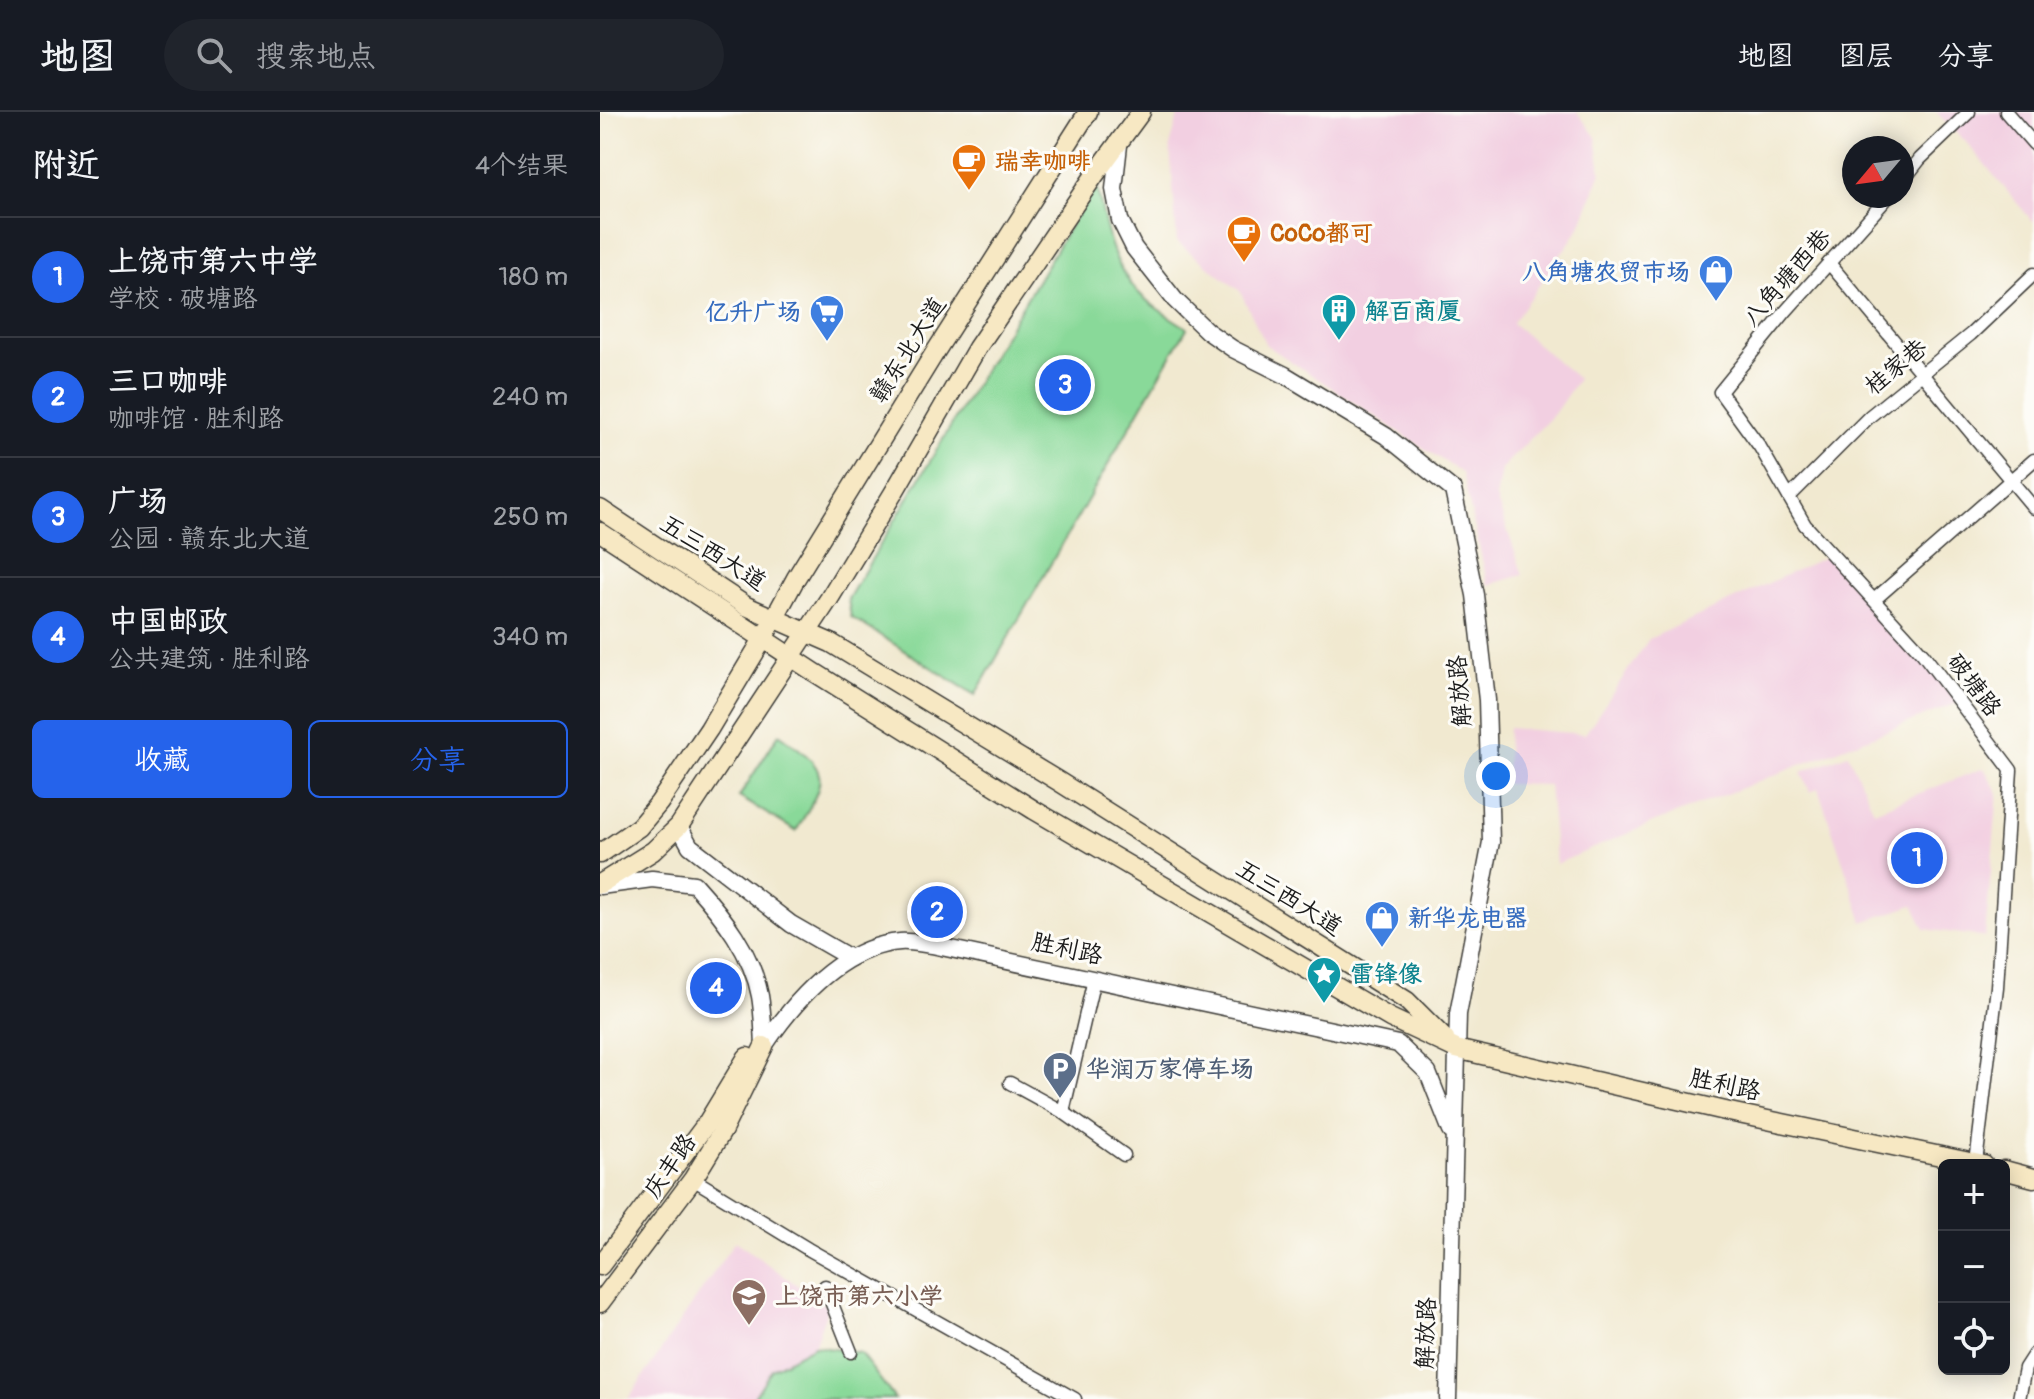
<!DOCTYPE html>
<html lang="zh">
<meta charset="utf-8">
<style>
:root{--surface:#171b24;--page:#20242c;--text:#f1f3f6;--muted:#9ea1a6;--line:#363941;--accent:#2563eb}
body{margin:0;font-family:Pangolin,"LXGW WenKai TC",sans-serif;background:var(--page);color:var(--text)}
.controls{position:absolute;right:24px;bottom:24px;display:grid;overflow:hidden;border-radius:12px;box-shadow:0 4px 20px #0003}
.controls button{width:72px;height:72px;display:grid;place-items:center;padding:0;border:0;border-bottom:2px solid var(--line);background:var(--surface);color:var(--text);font:40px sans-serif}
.compass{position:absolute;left:1242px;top:24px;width:72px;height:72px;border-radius:50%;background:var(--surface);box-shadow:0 4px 20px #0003;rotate:241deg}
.you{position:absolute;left:896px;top:664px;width:28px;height:28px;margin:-20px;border:6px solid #fff;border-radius:50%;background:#1a73e8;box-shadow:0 0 0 12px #1a73e833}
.badge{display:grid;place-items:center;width:52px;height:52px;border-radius:50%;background:var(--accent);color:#fff;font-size:26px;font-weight:700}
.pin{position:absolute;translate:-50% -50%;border:4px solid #fff;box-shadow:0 2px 8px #0006}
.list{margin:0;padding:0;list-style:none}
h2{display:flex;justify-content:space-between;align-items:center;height:104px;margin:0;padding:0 32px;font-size:34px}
h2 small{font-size:26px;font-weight:400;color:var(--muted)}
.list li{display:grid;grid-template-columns:52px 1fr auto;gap:24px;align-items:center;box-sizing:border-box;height:120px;padding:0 32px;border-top:2px solid var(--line)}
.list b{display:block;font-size:30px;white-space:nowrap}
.list p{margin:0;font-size:26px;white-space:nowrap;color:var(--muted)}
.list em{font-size:26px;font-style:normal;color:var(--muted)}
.actions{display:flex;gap:16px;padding:24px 32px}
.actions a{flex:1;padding:18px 0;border:2px solid var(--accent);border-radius:12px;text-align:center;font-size:28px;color:var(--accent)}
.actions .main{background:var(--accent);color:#fff}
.icon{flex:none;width:44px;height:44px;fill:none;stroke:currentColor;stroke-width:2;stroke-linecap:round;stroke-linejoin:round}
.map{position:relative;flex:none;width:1434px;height:1287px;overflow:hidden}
header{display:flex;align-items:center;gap:48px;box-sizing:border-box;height:112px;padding:0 40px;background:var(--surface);border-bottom:2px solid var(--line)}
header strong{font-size:38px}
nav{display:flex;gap:44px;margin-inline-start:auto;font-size:28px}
.search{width:560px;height:72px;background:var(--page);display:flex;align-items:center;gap:20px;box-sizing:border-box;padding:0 28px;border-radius:44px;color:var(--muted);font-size:30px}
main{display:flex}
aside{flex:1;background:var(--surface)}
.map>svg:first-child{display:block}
.built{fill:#f2cfe1}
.green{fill:#89d999;stroke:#527a5a;stroke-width:2}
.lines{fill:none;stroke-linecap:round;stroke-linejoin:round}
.minor-casing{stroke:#3c3b37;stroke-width:15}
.tertiary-casing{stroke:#3c3b37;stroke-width:19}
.secondary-casing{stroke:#3c3b37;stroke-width:21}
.minor{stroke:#fff;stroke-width:12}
.tertiary{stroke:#fff;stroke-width:16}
.secondary{stroke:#f7e8c3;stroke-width:18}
.labels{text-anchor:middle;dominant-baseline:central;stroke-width:6;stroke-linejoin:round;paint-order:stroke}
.food-label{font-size:24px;font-weight:bold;fill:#c56008;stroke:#fdfcf7;text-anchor:start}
.shop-label{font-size:24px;font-weight:bold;fill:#366cbe;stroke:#fdfcf7;text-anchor:end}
.street-label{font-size:24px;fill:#1c1c1c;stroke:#fdfcf7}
.culture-label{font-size:24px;font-weight:bold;fill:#0d838f;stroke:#fdfcf7;text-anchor:start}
.service-label{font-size:24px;font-weight:bold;fill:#4e5e75;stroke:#fdfcf7;text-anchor:start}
.education-label{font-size:24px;font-weight:bold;fill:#785e54;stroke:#fdfcf7;text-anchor:start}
</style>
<header>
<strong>地图</strong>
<div class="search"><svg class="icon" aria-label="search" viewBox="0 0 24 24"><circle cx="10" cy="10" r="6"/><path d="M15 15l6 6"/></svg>搜索地点</div>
<nav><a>地图</a><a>图层</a><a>分享</a></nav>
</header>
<main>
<aside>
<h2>附近<small>4个结果</small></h2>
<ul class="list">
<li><span class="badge">1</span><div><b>上饶市第六中学</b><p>学校 · 破塘路</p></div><em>180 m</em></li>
<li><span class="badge">2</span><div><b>三口咖啡</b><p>咖啡馆 · 胜利路</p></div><em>240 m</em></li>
<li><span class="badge">3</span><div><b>广场</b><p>公园 · 赣东北大道</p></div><em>250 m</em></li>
<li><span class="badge">4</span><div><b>中国邮政</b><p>公共建筑 · 胜利路</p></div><em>340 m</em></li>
</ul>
<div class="actions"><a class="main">收藏</a><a>分享</a></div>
</aside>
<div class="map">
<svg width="1434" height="1287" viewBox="0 0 1434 1287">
<rect width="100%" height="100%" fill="#fdfcf7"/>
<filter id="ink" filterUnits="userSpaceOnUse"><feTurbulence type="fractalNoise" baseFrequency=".0125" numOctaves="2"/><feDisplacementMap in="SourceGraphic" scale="16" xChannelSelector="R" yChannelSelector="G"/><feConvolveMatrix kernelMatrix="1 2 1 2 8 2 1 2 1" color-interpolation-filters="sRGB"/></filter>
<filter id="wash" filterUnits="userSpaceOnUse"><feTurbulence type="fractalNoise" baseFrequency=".006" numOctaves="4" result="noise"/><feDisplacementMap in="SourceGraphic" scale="32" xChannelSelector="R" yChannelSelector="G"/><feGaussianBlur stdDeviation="1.8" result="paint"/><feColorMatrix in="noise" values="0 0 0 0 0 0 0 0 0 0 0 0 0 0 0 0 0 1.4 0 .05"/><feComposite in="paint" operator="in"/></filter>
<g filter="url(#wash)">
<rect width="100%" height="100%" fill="#f1e9d0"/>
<g class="built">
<path d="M 579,0 L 977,0 L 996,25 L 1001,60 L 979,117 L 912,211 L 978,267 L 954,302 L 901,357 L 896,386 L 923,463 L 888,473 L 862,361 L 666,233 L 640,179 L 577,130 L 570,35 Z"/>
<path d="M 1336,0 L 1434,0 L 1434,111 L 1365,29 Z"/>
<path d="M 1231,442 L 1360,590 L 1050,712 L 956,752 L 949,673 L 906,672 L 908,616 L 985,622 L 1049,527 Z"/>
<path d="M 1248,642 L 1274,699 L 1384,656 L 1398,681 L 1385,825 L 1325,817 L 1313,793 L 1263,810 L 1218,676 L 1210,680 L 1201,660 Z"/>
<path d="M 135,1129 L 228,1195 L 214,1234 L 172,1257 L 153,1287 L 28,1287 Z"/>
</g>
<g class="green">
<path d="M 496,70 C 504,106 510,151 537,179 C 551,194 570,205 587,216 L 375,583 L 251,505 L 248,487 Z"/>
<path d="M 179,622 C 233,660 227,666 196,719 L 139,685 Z"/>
<path d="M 214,1234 L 260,1241 L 295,1287 L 153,1287 L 172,1257 Z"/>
</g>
</g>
<g filter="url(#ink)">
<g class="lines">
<defs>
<g id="minor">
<path d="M 1406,0 L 1434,32"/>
<path d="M 1302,70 L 1320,47 L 1369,0"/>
<path d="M 1289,84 L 1186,199 L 1120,280 L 1160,335 L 1205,413 L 1323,542 L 1411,658 L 1397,875 L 1376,1051"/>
<path d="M 1229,151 L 1434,396"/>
<path d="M 1189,385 L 1270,304 L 1371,222 L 1434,162"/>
<path d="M 1274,488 L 1434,348"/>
<path d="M 410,971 L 463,1000 L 524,1043"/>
<path d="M 463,1000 L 494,867"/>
<path d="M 93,1067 L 208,1137 L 475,1287"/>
<path d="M 225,1174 L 251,1240"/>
<path d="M 1419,1287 L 1425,1256 L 1434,1242"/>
</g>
<g id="tertiary">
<path d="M 519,33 L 514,77 L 520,108 L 534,136 L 575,188 L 607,219 L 633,237 L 685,263 L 786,324 L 853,378 L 875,483 L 887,588 L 891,730 L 858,902 L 848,1287"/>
<path d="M 79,714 L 90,734 L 191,812 L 250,846"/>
<path d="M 0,774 L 52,767 L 94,772 C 123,804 152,841 160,884 C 163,901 163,918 164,934"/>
<path d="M 164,934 C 195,888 241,835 300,830 C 310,829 322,832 332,833 L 798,932 L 828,961 L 851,1019"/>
</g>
<g id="secondary">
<path d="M 0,397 L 146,494 L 231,531 L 458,669 L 807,889 L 845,927"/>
<path d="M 0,420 L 214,560 L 434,698 L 790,906 L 856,937 L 1134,1001 L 1384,1053"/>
<path d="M 0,742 L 39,715 L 59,691 L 109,617 L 163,527 L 196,466 L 334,242 L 488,0"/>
<path d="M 0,772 L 53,739 L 79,714 L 229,487 L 294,380 L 377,236 L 494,64 L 541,0"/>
<path d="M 1404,1058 L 1434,1066"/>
<path d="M 0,1154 L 107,1011 L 147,945"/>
<path d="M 0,1191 L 93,1067 L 123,1018 L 164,934"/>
</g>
</defs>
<use href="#minor" class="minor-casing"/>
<use href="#tertiary" class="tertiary-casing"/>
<use href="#secondary" class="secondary-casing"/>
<use href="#minor" class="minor"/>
<use href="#tertiary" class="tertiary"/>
<use href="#secondary" class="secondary"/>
</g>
</g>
<defs>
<symbol id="cafe-pin" viewBox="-11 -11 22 30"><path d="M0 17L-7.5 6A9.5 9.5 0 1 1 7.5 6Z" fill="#e8710a" stroke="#fdfcf7"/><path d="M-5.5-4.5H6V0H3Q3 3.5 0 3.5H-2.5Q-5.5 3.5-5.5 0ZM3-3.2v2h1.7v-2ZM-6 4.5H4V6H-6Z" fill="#fff"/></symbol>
<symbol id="shop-pin" viewBox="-11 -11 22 30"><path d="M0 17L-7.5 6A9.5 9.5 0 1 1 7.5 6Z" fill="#3f7fe0" stroke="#fdfcf7"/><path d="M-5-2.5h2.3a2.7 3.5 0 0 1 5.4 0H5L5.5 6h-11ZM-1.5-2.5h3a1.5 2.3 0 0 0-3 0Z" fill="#fff"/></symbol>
<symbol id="building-pin" viewBox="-11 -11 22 30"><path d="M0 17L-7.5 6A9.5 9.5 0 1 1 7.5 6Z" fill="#0f9aa8" stroke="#fdfcf7"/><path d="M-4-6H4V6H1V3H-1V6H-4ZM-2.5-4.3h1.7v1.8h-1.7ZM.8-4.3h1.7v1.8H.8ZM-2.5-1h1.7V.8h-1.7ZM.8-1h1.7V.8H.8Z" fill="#fff"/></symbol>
<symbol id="supermarket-pin" viewBox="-11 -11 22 30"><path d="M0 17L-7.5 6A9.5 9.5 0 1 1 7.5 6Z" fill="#3f7fe0" stroke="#fdfcf7"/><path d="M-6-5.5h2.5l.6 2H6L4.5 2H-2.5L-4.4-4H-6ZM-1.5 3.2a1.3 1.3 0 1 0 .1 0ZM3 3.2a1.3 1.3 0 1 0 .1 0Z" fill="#fff"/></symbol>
<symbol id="sight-pin" viewBox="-11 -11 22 30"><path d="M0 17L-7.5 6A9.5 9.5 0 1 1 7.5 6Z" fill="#0f9aa8" stroke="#fdfcf7"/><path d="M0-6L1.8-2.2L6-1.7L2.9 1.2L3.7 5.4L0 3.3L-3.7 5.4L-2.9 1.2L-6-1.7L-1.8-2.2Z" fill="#fff"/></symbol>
<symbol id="parking-pin" viewBox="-11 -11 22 30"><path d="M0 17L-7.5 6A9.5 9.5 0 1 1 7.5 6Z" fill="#5c6f8a" stroke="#fdfcf7"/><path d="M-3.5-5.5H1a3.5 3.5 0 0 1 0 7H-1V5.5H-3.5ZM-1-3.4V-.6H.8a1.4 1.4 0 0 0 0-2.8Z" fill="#fff"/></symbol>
<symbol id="school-pin" viewBox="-11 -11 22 30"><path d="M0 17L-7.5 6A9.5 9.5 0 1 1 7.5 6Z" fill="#8d6e63" stroke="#fdfcf7"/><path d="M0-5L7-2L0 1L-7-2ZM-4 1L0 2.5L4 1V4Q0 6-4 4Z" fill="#fff"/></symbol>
</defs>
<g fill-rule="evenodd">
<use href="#cafe-pin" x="349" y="29" width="40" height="54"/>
<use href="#cafe-pin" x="624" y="101" width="40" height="54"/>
<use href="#shop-pin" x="1096" y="140" width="40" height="54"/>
<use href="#building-pin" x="719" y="179" width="40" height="54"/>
<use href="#supermarket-pin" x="207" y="180" width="40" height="54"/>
<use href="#shop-pin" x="762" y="786" width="40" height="54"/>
<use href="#sight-pin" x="704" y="842" width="40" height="54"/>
<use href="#parking-pin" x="440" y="937" width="40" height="54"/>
<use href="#school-pin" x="129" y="1164" width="40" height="54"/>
</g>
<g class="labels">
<g class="food-label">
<text x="395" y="49">瑞幸咖啡</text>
<text x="670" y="121">CoCo都可</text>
</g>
<g class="shop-label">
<text x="1090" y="160">八角塘农贸市场</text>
<text x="201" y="200">亿升广场</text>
<text x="808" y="806" text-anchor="start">新华龙电器</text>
</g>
<g class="street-label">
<text transform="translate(1187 166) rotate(-49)">八角塘西巷</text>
<text transform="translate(308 238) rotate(-58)">赣东北大道</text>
<text transform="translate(1296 255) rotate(-39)">桂家巷</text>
<text transform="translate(113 441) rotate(32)">五三西大道</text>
<text transform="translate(1374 573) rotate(53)">破塘路</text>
<text transform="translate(860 579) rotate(-95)">解放路</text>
<text transform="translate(689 786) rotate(32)">五三西大道</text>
<text transform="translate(467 837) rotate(12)">胜利路</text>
<text transform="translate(1125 973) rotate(12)">胜利路</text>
<text transform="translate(70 1054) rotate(-55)">庆丰路</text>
<text transform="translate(826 1221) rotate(-88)">解放路</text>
</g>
<g class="culture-label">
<text x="765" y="199">解百商厦</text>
<text x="750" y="862">雷锋像</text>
</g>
<g class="service-label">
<text x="486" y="957">华润万家停车场</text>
</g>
<g class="education-label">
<text x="175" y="1184">上饶市第六小学</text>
</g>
</g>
</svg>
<div class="controls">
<button>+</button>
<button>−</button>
<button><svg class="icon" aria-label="locate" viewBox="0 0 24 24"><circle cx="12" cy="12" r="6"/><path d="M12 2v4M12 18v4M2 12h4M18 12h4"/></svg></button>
</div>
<svg class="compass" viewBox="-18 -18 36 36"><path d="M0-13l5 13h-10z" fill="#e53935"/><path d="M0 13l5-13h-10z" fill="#9ea1a6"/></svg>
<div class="you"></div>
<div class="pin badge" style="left:1317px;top:746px">1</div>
<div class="pin badge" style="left:337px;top:800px">2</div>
<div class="pin badge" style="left:465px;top:273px">3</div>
<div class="pin badge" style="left:116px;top:876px">4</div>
</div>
</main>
